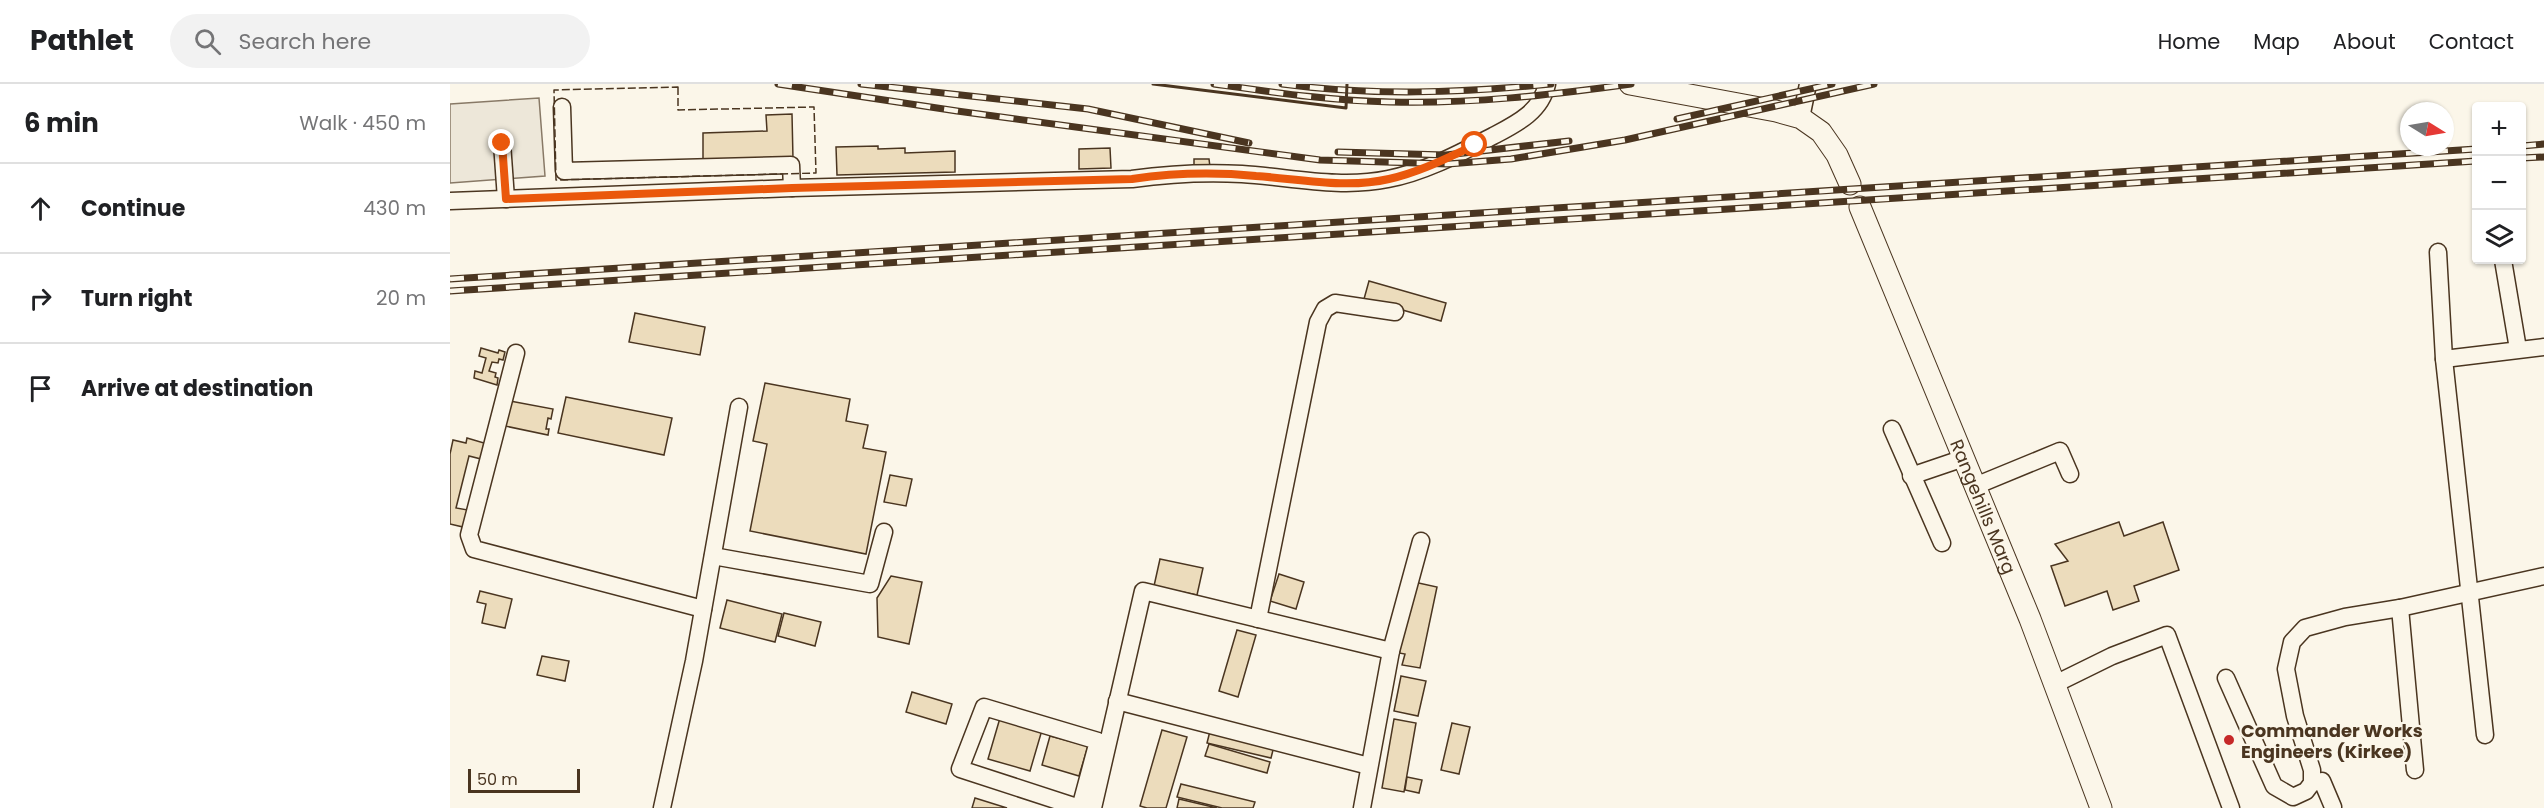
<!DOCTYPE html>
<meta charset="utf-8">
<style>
:root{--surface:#fff;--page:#f2f2f2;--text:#202124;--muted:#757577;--line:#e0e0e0}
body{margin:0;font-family:Poppins,sans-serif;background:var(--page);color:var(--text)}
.controls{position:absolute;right:18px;top:18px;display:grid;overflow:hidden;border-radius:6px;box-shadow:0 2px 4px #0004}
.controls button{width:54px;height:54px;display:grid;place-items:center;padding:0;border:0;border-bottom:2px solid var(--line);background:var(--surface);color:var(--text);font:30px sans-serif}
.compass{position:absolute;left:1950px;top:18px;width:54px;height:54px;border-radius:50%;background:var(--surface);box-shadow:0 2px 4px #0004;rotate:101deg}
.scale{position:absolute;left:18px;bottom:15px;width:112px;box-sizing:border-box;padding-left:6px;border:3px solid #4a3520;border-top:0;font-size:16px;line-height:21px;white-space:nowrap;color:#4a3520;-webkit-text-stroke:4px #fbf6e9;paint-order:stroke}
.stop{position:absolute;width:18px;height:18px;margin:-14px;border:4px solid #ea580c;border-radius:50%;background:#fff}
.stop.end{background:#ea580c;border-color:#fff;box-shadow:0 2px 6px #0008}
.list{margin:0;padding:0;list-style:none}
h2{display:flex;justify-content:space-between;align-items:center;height:78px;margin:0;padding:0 24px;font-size:26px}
h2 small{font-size:20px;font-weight:400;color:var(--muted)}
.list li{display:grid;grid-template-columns:39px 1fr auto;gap:18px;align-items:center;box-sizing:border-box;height:90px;padding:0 24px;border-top:2px solid var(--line)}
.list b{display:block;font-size:22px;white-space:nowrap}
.list em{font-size:20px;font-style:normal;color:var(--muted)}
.icon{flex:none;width:33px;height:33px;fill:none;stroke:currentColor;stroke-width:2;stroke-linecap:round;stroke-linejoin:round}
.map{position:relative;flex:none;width:2094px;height:724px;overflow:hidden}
header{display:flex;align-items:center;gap:36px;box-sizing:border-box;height:84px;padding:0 30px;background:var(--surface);border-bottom:2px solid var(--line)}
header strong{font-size:28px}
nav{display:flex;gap:33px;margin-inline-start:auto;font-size:21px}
.search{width:420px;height:54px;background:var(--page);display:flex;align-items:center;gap:15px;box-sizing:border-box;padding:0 21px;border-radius:33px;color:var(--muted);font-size:22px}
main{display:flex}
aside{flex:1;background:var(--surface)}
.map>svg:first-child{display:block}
.parking{fill:#ede7d9;stroke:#887966;stroke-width:1.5}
.building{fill:#ecdcbc;stroke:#4a3520;stroke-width:1.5}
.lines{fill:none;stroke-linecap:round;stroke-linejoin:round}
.minor-casing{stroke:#4a3520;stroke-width:19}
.major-casing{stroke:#4a3520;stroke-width:23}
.minor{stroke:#fbf6e9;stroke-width:16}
.major{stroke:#fbf6e9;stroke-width:21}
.rail-casing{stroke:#4a3520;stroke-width:7}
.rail{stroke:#fbf6e9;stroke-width:4.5;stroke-dasharray:14;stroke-linecap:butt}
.fence{stroke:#4a3520;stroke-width:1.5;stroke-dasharray:8 3;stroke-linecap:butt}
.wall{stroke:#4a3520;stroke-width:3}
.route{stroke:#ea580c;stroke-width:8}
.poi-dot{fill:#c62828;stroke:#fbf6e9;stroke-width:2}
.labels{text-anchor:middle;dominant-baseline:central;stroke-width:4.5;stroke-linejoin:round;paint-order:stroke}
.street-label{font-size:18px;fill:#4a3520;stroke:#fbf6e9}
.poi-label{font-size:18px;font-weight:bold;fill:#4a3520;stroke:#fbf6e9;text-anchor:start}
</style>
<header>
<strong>Pathlet</strong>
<div class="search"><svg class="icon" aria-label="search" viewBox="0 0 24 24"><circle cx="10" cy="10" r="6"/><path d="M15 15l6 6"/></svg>Search here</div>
<nav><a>Home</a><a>Map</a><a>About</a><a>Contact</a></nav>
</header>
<main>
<aside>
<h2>6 min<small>Walk · 450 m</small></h2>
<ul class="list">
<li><svg class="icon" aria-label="ahead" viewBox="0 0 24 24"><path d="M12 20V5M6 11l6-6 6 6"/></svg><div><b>Continue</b></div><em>430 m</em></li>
<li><svg class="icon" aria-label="right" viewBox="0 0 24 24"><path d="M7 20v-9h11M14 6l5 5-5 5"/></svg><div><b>Turn right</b></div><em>20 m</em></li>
<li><svg class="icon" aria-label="arrive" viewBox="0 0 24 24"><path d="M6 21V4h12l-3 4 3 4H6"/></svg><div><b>Arrive at destination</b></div></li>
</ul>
</aside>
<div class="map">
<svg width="2094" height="724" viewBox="0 0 2094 724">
<rect width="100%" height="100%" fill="#fbf6e9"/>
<path class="parking" d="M 89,14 L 95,92 L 0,99 L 0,20 Z"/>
<g class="building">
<path d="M 342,30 L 343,75 L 253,77 L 253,49 L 317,47 L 316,31 Z"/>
<path d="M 428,62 L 428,65 L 455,64 L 455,69 L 505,67 L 505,88 L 387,91 L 386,63 Z"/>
<path d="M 660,64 L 661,84 L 629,85 L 629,65 Z"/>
<path d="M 744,75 L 759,75 L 760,83 L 744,83 Z"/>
<path d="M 919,197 L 996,219 L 991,237 L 914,215 Z"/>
<path d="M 185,229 L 255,243 L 250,271 L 179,258 Z"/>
<path d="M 31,264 L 48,269 L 49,266 L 55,268 L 53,276 L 49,275 L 48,279 L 42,278 L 39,287 L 46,289 L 45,293 L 48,294 L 47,301 L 24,294 L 25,287 L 32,289 L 36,274 L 29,272 Z"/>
<path d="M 315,299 L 400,315 L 396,337 L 418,341 L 413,364 L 436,368 L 416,470 L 300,447 L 317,360 L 303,357 Z"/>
<path d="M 116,313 L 222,334 L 214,371 L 108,349 Z"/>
<path d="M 60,317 L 103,325 L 101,335 L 98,334 L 96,345 L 99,345 L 98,351 L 55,342 Z"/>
<path d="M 17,354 L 34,359 L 31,375 L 19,372 L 6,424 L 18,426 L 13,443 L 0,440 L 0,370 L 3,356 L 16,359 Z"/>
<path d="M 440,391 L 462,395 L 456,422 L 434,418 Z"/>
<path d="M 1669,438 L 1674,452 L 1713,438 L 1729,486 L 1684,502 L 1689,517 L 1663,526 L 1657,507 L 1615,522 L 1601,482 L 1618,477 L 1605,460 Z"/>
<path d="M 710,475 L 753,484 L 747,511 L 704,502 Z"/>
<path d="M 829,490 L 854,498 L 846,525 L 820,517 Z"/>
<path d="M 441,492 L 472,498 L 459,560 L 428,553 L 427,514 Z"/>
<path d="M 964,498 L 987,503 L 970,584 L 952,581 L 955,570 L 949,569 Z"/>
<path d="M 30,507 L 62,515 L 55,544 L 32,539 L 36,520 L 27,518 Z"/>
<path d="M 277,516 L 332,530 L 325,558 L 270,544 Z"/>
<path d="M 334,529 L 371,538 L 365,562 L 328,552 Z"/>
<path d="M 787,546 L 806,551 L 788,613 L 769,607 Z"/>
<path d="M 92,572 L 119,577 L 115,597 L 87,591 Z"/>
<path d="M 951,592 L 976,597 L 968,632 L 944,627 Z"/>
<path d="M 462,608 L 502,620 L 496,640 L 456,628 Z"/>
<path d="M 550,634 L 592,646 L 580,687 L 538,675 Z"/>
<path d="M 944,635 L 966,639 L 954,708 L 932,704 Z"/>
<path d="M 1002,639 L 1020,643 L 1009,690 L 991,686 Z"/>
<path d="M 712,646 L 737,653 L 716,724 L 697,724 L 690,722 Z"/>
<path d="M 760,647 L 824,662 L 821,674 L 757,659 Z"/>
<path d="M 600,652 L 638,662 L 629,692 L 592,681 Z"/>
<path d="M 759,660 L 820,678 L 817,689 L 755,672 Z"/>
<path d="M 957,693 L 972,696 L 969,709 L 955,706 Z"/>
<path d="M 731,700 L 805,718 L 803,724 L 772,724 L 727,713 Z"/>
<path d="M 525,714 L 557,724 L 522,724 Z"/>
<path d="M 729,715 L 767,724 L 727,724 Z"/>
</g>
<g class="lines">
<defs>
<g id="minor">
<path d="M 112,23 L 114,87 L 341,81 L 342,104"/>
<path d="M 1351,34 L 1358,0"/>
<path d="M 52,59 L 56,115"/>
<path d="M 0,117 L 342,104 L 682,95 C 718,90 756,88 792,90 C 840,93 890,105 938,95 C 975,88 1010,69 1043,52 C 1066,40 1091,28 1097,0"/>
<path d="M 1988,168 L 1994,275 L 2035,651"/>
<path d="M 2053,176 L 2068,265"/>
<path d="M 66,269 L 19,451 L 24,465 L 253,525"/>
<path d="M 1994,275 L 2094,263"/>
<path d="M 1442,345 L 1492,459"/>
<path d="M 1461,392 L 1514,374"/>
<path d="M 1525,402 L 1610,367 L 1620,390"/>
<path d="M 263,472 L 420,500 L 434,448"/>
<path d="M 808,535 L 868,238 L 875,225 L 885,219 L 945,228"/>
<path d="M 1776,594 L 1824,702 L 1843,713 L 1856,707 L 1862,699 L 1862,686 L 1845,632 L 1836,585 L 1842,558 L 1855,544 L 1895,533 L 1950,524"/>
<path d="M 1605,600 L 1662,572 L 1717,551 L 1781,724"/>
<path d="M 667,617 L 919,682"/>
<path d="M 534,623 L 648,657 L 630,724 L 510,685 Z"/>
<path d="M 1965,686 L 1950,524 L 2094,492"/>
<path d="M 1862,699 L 1872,697 L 1883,723"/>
<path d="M 212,724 L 244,577 L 289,323"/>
<path d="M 643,724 L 693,507 L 941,567"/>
<path d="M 912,724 L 941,567 L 971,457"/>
</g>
<g id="major">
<path d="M 1180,0 L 1326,27 L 1351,34 L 1371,48 L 1387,71 L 1400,100"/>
<path id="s1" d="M 1410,123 L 1580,535 L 1651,724"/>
</g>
</defs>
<use href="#minor" class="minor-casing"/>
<use href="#major" class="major-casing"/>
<use href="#minor" class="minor"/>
<use href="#major" class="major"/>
<defs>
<g id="rail">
<path d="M 328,0 L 507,27 L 870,76 L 998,80 L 1061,75 L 1175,56 L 1424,0"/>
<path d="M 411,0 L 638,25 L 799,59"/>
<path d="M 764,0 C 822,8 881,17 940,18 C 1021,20 1101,11 1181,0"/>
<path d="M 832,0 C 922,12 1010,9 1101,0"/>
<path d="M 1227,35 L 1382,0"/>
<path d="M 2072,62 L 2094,60"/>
<path d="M 888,68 L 996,71 L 1119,57"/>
<path d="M 2072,74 L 2094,73"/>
<path d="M 0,195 L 2026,65"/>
<path d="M 0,207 L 2026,77"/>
</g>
</defs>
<use href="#rail" class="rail-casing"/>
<use href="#rail" class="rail"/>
<path class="fence" d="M 228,3 L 228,26 L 364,23 L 366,89 L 106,96 L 104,6 Z"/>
<path class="wall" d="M 703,0 L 896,24 L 897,0"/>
</g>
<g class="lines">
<path class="route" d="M 52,59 L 56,115 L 342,104 L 682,95 C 723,89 765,88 806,92 C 850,95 896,105 939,95 C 970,88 997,74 1025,61"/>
</g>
<circle class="poi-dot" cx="1779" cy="656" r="6"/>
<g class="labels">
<g class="street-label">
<text stroke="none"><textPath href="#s1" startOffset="324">Rangehills Marg</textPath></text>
</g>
<g class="poi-label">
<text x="1791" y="646">Commander Works<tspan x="1791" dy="21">Engineers (Kirkee)</tspan></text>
</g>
</g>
</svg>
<div class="controls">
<button>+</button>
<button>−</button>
<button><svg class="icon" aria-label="layers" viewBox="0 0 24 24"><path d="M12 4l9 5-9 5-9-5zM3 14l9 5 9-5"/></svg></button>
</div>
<svg class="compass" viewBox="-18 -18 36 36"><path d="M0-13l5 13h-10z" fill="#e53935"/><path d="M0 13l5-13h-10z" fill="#757577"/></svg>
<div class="scale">50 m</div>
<div class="stop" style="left:1025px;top:61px"></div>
<div class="stop end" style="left:52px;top:59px"></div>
</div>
</main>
